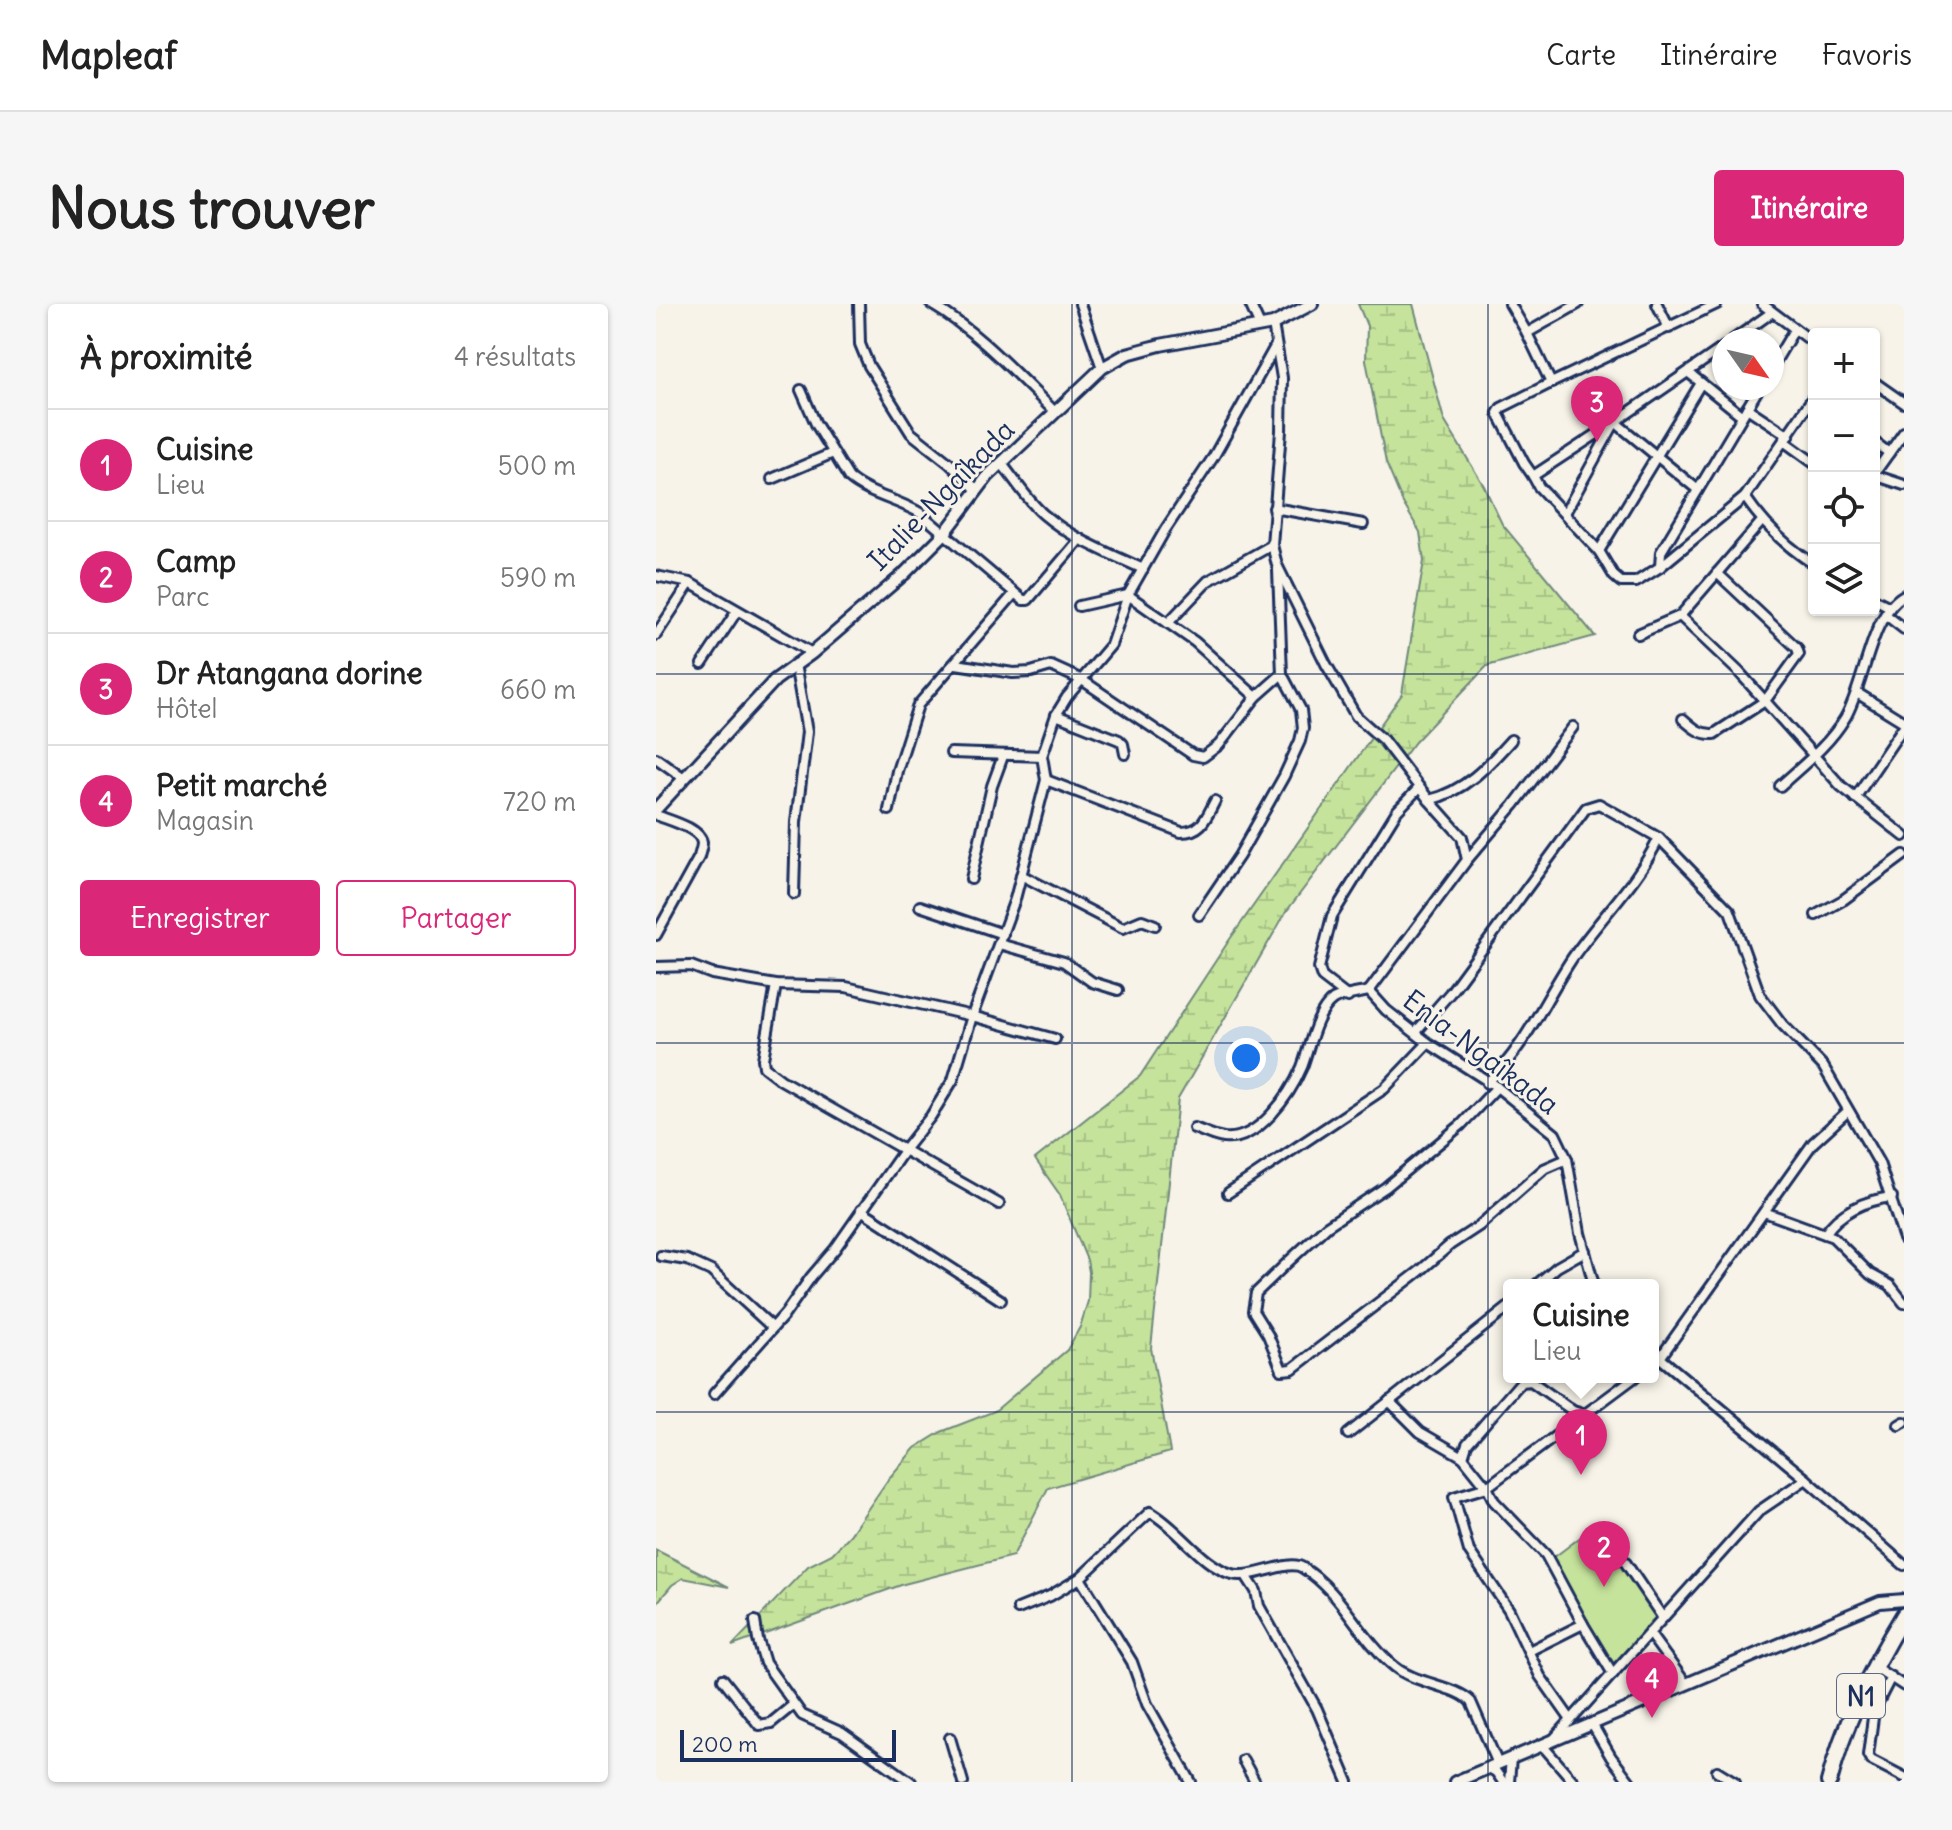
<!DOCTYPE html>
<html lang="fr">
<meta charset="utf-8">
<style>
:root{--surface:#fff;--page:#f6f6f6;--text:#222;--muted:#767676;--line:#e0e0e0;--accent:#db2777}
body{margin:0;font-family:Delius,sans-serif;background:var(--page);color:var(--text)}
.controls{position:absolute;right:24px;top:24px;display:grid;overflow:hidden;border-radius:8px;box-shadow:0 2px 6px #0004}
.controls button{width:72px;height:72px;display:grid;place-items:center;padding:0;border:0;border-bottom:2px solid var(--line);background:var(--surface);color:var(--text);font:40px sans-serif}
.compass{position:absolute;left:1056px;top:24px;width:72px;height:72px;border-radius:50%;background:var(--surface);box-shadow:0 2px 6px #0004;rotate:124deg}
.scale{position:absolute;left:24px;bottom:20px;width:216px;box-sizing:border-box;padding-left:8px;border:4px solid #1b2f5e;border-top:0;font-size:22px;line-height:28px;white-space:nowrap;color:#1b2f5e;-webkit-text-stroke:6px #f7f3e8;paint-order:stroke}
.you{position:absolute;left:590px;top:754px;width:28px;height:28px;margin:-20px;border:6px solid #fff;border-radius:50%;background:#1a73e8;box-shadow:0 0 0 12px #1a73e833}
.badge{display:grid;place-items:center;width:52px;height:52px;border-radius:50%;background:var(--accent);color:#fff;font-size:26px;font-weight:700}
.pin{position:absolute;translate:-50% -66px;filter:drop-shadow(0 2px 4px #0008)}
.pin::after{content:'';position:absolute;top:42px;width:28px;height:24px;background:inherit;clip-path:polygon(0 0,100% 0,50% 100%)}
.popup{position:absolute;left:847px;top:975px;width:156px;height:104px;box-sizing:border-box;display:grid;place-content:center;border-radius:8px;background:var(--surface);filter:drop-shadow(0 2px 6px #0005);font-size:26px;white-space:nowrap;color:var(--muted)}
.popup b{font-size:30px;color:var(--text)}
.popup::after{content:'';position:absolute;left:50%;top:100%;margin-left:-16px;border:16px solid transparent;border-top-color:var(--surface)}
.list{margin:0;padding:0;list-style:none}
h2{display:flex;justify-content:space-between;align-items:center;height:104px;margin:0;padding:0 32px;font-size:34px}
h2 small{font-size:26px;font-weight:400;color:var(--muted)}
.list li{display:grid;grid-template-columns:52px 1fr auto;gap:24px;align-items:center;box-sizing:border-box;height:112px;padding:0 32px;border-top:2px solid var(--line)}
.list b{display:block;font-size:30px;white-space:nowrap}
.list p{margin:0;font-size:26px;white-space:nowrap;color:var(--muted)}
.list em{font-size:26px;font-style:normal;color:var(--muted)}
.actions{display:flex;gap:16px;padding:24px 32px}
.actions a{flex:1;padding:18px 0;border:2px solid var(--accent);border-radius:8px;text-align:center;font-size:28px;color:var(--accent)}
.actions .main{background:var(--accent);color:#fff}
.icon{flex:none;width:44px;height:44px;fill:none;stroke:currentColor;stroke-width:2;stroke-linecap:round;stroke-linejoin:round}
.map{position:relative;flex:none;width:1248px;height:1478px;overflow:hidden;border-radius:8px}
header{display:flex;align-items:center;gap:48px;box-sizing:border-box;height:112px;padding:0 40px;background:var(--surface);border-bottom:2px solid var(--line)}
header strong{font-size:38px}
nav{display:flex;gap:44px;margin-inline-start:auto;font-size:28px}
.intro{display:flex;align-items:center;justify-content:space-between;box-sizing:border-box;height:192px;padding:0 48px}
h1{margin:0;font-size:56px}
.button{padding:20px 36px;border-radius:8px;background:var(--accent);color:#fff;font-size:28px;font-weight:700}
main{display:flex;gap:48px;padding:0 48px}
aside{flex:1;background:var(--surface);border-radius:8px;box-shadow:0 2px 6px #0004}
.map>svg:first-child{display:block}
.wetland{fill:url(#wetland-marsh);stroke:#70897c;stroke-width:2}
.park{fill:#c5e39b;stroke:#70897c;stroke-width:2}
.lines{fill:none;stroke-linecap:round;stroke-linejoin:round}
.minor-casing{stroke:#1b2f5e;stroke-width:14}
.tertiary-casing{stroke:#1b2f5e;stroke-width:16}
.trunk-casing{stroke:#1b2f5e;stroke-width:20}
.minor{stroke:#f7f3e8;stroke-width:8}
.tertiary{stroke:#f7f3e8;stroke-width:10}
.trunk{stroke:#f7f3e8;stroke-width:14}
.grid{fill:none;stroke:#1b2f5e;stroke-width:2;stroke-opacity:0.55}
.labels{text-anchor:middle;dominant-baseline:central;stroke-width:6;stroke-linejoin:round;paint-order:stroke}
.shield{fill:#f7f3e8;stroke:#5d6a87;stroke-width:2}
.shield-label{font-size:26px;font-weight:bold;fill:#1b2f5e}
.street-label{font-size:28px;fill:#1b2f5e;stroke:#f7f3e8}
</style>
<header>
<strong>Mapleaf</strong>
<nav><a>Carte</a><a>Itinéraire</a><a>Favoris</a></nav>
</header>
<div class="intro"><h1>Nous trouver</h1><a class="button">Itinéraire</a></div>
<main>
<aside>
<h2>À proximité<small>4 résultats</small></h2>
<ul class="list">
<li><span class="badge">1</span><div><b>Cuisine</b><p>Lieu</p></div><em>500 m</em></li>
<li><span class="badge">2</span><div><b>Camp</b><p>Parc</p></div><em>590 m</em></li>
<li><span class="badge">3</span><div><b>Dr Atangana dorine</b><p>Hôtel</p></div><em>660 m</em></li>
<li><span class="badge">4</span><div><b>Petit marché</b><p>Magasin</p></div><em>720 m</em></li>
</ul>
<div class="actions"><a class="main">Enregistrer</a><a>Partager</a></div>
</aside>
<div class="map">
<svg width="1248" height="1478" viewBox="0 0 1248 1478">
<defs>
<pattern id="wetland-marsh" width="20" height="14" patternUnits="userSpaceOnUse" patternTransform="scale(2)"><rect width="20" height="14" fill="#c5e39b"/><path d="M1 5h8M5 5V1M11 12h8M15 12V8" fill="none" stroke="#a9c388"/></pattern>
</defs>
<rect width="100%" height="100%" fill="#f7f3e8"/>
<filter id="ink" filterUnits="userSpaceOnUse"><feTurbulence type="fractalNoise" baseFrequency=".0125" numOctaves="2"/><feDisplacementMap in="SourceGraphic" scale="16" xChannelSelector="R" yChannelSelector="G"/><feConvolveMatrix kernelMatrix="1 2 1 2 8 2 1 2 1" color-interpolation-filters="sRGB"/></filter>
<g filter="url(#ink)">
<g class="wetland">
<path d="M 702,0 L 757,0 L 788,116 L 828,182 L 846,220 L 939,332 L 831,362 L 759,438 L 630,608 L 522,795 L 495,1044 L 514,1148 L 392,1184 L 357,1252 L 248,1280 L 76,1342 L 152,1262 L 176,1250 L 194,1231 L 233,1174 L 259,1144 L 285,1128 L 339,1107 L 411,1046 L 424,1023 L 432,997 L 433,968 L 431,956 L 404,891 L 379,855 L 484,772 L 574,635 L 746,390 L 768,257 L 764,228 L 747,199 L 730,159 L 710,56 L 711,22 Z"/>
<path d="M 0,1246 L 73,1283 L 27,1274 L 16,1281 L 0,1300 Z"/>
</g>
<path class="park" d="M 938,1223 L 954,1233 L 1005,1310 L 955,1362 L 893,1257 Z"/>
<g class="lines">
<defs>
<g id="minor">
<path d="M 203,0 L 204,40 L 213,62 L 255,129 L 293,159 L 320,185"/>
<path d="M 275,0 C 322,28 360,70 399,108"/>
<path d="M 424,0 L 446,64"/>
<path d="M 594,0 L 604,22"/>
<path d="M 854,0 L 871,29 L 895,79 L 1061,0"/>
<path d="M 1001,0 L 1013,24"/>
<path d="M 1106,0 L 1158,39"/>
<path d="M 617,20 L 626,74 L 625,127 L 616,241 L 621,261 L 670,360 L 700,412 L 727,436 L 773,496 L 806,533 L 811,556 L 713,687 L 730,706 L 772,739 L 841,783 L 899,830 L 911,855 L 924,929 L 938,981"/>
<path d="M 871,29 L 922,0"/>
<path d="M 1077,36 L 1115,9"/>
<path d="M 1116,63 L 1138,26"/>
<path d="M 1033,69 L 1085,111"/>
<path d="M 1218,78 L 1248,99"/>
<path d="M 145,86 L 160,120 L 193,174 C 211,190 242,196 264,209 L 367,296 L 372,296 L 424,235"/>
<path d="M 1091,104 L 1133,132"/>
<path d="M 1129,138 L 1158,159"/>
<path d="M 1218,138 L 1233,149"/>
<path d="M 346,160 C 359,176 371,196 387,210 C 416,235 453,249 487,265"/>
<path d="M 1218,170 L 1248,128"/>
<path d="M 1218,171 L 1248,181"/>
<path d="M 877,172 L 868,159 L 842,109 L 845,104 L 895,79"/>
<path d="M 116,175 L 177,149"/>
<path d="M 1042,186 L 959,118 L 877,172 L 883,183 L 943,247 L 958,272 L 965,278 L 980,278 L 1004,263 L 1089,193 L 1158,92"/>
<path d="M 1089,193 C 1108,221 1129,242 1158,260"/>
<path d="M 618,204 L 707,220"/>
<path d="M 909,209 L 959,118 L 1068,43"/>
<path d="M 943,247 L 1045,79"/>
<path d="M 1004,263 L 1005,248 L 1103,84"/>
<path d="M 0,272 L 34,279 L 156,349"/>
<path d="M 1218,295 L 1234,303"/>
<path d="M 423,302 L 472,291 L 539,338 L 600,393"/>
<path d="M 1230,311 L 1248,325"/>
<path d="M 1024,312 L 1083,368 L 1185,482 L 1248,532"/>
<path d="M 512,319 L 552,277 L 616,241"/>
<path d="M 982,330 L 1024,312 L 1106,217"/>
<path d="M 0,331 L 34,279"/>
<path d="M 46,360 L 81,307"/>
<path d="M 300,360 L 357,369 L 375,368 L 395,362 L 426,376 L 537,451 L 547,453 L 563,441 L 600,393 L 626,370"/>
<path d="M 1201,389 L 1248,418"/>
<path d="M 400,411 L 463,436 L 467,440 L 469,450"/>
<path d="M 1027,415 C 1037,424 1045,431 1058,430 L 1109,397 L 1143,350 L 1141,344 L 1061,269"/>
<path d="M 295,449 L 386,452"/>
<path d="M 0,454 L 28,474"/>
<path d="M 390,476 L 525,528 C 546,528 550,514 559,497"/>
<path d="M 1124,482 C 1147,461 1173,441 1189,414 C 1209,381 1214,310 1248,291"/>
<path d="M 1199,494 L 1248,422"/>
<path d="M 773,496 C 809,487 831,463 855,436"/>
<path d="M 233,506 L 241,467 L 262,401 L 358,290"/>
<path d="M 0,511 C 12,516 45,524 46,539 C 46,544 44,548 43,553 L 0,631"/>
<path d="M 811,556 L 858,501 L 917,423"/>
<path d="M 365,571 L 467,624 L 486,616 L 499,621"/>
<path d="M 315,575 L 336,482 L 347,452"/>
<path d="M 138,590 L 140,518 L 151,428 L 139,360"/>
<path d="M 264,602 L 347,630"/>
<path d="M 543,611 L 583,552 L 628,472 L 644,437 L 647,424 L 645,406 L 626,370 L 622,266"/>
<path d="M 1160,611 L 1187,596 L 1248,551"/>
<path d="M 343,640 L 408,658 L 436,678 L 462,686"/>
<path d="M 0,663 L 35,662 L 56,670 L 120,681 L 190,683 L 316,712 L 399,735"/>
<path d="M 120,681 L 107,755 L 108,763 L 125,776 L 343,900"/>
<path d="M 692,693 L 666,673 L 663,664 L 676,612 L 741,507 L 763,484"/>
<path d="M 760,728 L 794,689 L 930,504 L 943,500 L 1003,534 L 1074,607 L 1104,691 L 1126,720 L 1167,762 L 1223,859 L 1248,935"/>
<path d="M 831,779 C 870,743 888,696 917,653 C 945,613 982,578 1003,534"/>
<path d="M 841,783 L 805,821 L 730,883 L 671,922 L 632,958 L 600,989 L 597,1007 L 612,1031 L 626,1066 L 636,1065 L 764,967 L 794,941 L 823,922 L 888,865 L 911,855"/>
<path d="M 538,824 C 547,827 558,833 568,834 C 602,838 634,791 646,763 C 653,745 660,708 677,696 C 685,691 702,690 713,687"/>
<path d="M 572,889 L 728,785 L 772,739"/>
<path d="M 205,906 L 345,996"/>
<path d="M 1108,908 L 1177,933 L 1214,970 L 1234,981 L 1248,999"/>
<path d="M 1169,930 C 1183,908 1210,896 1236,893"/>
<path d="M 5,952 L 31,956 L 55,967 L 116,1023"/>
<path d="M 880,981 L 901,963 L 929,947"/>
<path d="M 997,1048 L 1150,1175 L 1248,1261"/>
<path d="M 997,1060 L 1004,1054 L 1157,839 L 1192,807"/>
<path d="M 58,1090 L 129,1010 L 155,973 L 179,945 L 249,845 L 275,812 L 297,776 L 316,712 L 359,595 L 390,476 L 386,452 L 400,411 L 411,393 L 455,341 L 472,291 L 509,226 L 558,152 L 620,41"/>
<path d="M 733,1097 L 764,1128 L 807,1153 L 831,1183 L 798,1193 L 813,1247 L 853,1306 L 884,1372 L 915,1416"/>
<path d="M 1243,1121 L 1248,1118"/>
<path d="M 692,1130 L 853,1003"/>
<path d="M 807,1153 L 811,1140 L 865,1078 L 875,1077 L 917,1107 L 929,1111"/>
<path d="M 946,1224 L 1007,1314"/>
<path d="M 591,1273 L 600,1287 L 603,1302 L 661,1405 L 692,1478"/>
<path d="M 424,1274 L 476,1358 L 491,1400 L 535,1478"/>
<path d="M 362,1305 L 394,1292 L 424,1274 L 494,1208 C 522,1223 546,1262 576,1270 C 598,1276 632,1254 647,1264 C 686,1288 704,1335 739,1363 C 760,1380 801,1382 815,1398 L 842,1460"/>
<path d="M 99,1317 L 102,1336 L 109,1359 L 146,1411 L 186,1429 L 255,1478"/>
<path d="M 993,1329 L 1030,1380"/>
<path d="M 873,1347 L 927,1320"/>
<path d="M 1219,1363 L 1248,1382"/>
<path d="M 957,1370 L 927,1320 L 890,1251 L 838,1197 L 831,1183 L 979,1073"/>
<path d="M 1235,1373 L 1218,1406 L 1212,1451 L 1215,1456 L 1248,1473"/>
<path d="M 67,1375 L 103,1421 L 115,1419 L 137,1401"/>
<path d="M 936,1420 L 955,1453 L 974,1478"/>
<path d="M 294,1434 L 307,1478"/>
<path d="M 898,1435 L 1103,1207 L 1150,1175"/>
<path d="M 886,1441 L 918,1478"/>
<path d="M 587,1456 L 599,1478"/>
<path d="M 833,1464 L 840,1468 L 847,1478"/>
<path d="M 1061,1467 L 1079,1478"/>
<path d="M 853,1478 L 855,1454"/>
</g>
<g id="tertiary">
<path d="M 0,505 L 119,376 L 156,349 L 248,270 L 289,229 L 332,172 L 446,64 L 471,50 L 504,41 L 617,20 L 656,0"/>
<path d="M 799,1478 L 1224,1298 L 1248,1296"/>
</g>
<path id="trunk" d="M 1173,1478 C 1188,1419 1216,1363 1248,1311"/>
</defs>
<use href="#minor" class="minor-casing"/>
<use href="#tertiary" class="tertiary-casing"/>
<use href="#trunk" class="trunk-casing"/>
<use href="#minor" class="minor"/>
<use href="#tertiary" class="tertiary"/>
<use href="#trunk" class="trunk"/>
</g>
</g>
<path class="grid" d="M 416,0 L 416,1478M 832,0 L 832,1478M 0,370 L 1248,370M 0,739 L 1248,739M 0,1108 L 1248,1108"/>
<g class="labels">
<rect class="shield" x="1181" y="1370" width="48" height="44" rx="6"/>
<g class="shield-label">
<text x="1205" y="1392">N1</text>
</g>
<g class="street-label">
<text transform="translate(285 191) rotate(-46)">Italie-Ngaîkada</text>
<text transform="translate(825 748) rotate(37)">Enia-Ngaîkada</text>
</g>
</g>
</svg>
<div class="controls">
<button>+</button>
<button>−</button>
<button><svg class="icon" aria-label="locate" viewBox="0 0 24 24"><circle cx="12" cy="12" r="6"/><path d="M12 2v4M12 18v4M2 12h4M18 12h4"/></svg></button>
<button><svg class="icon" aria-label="layers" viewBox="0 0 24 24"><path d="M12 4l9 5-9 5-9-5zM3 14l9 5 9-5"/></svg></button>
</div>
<svg class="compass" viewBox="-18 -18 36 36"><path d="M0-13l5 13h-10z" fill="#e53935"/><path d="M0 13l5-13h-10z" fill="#767676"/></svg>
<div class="scale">200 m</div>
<div class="you"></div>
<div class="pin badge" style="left:925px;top:1171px">1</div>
<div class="popup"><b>Cuisine</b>Lieu</div>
<div class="pin badge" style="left:948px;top:1283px">2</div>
<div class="pin badge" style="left:941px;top:138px">3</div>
<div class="pin badge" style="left:996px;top:1414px">4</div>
</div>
</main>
